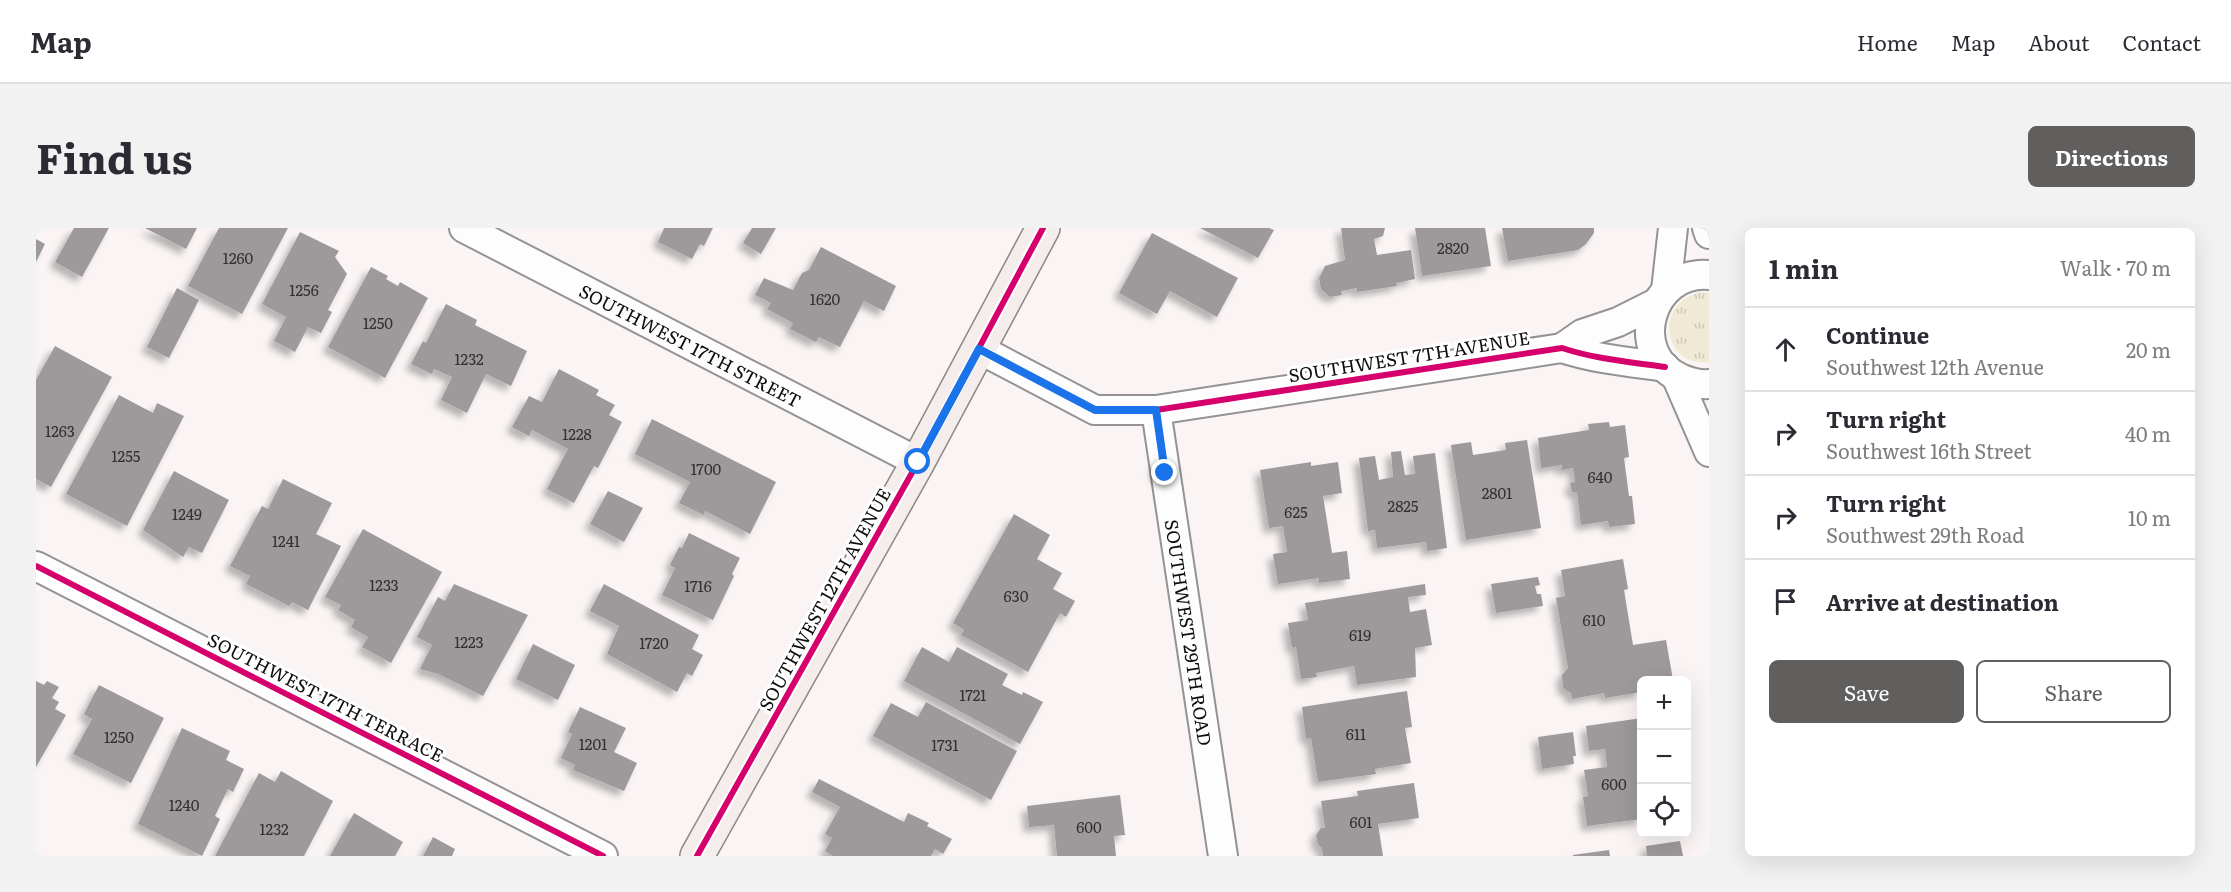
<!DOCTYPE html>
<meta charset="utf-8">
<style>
:root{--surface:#fff;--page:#f2f2f3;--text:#2b2b33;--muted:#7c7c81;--line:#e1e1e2;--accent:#615e5e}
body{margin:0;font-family:Literata,serif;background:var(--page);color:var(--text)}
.controls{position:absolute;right:18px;bottom:18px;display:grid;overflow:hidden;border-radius:9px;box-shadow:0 6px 24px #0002}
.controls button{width:54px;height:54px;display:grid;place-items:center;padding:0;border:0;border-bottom:2px solid var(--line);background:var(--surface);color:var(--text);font:30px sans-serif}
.stop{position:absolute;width:18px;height:18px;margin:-14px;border:4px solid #1a73e8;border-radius:50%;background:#fff}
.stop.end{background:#1a73e8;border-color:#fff;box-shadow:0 2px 6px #0008}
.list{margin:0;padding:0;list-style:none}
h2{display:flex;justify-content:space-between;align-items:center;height:78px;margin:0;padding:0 24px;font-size:26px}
h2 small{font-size:20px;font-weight:400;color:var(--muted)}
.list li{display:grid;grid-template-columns:39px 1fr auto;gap:18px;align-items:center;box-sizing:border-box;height:84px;padding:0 24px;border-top:2px solid var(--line)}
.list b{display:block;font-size:22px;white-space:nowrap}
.list p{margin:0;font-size:20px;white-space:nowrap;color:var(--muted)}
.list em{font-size:20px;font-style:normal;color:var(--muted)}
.actions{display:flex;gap:12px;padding:18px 24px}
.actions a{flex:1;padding:14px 0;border:2px solid var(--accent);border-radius:9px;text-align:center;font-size:21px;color:var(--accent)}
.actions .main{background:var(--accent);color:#fff}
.icon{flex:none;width:33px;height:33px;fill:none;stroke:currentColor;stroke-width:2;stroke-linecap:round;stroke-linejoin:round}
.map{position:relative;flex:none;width:1673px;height:628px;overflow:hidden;border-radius:9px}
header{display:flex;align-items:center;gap:36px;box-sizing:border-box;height:84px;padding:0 30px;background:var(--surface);border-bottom:2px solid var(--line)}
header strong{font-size:28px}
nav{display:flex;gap:33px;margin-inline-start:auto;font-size:21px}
.intro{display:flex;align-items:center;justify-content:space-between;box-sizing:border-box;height:144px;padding:0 36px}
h1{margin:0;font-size:42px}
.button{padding:15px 27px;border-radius:9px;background:var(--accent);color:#fff;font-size:21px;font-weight:700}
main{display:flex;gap:36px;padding:0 36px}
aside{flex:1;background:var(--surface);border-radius:9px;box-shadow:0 6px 24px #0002}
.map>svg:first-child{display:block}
.grass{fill:url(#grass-tufts)}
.building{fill:#9e999a;filter:url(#shadow)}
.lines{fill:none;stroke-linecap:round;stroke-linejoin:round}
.minor-casing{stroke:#949292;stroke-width:32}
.secondary-casing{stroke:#8b8888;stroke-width:36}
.minor{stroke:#fefdfd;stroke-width:28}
.secondary{stroke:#f5edeb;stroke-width:33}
.cycleway-casing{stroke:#fff;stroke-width:10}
.cycleway{stroke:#d6006c;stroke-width:6}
.route{stroke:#1a73e8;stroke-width:8}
.labels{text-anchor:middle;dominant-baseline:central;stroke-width:6;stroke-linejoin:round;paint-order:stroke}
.number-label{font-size:15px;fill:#323131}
.street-label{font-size:18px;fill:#0e0e0e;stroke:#fff}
</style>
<header>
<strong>Map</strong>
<nav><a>Home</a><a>Map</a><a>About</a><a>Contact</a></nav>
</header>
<div class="intro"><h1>Find us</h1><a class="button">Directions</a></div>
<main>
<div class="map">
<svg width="1673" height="628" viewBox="0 0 1673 628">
<defs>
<pattern id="grass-tufts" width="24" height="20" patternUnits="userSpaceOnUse" patternTransform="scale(1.5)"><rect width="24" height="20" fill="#f0e9d5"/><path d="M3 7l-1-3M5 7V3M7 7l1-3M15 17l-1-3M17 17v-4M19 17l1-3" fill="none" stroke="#cdc7b6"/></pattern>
<filter id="shadow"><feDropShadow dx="-5.5" dy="5.5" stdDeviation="3" flood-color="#0004"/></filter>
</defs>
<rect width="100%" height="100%" fill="#faf4f4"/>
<path class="grass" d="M 1667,64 L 1673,65 L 1673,134 C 1627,141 1616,72 1667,64 Z"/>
<g class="building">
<path d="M 38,0 L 73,0 L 46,49 L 19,34 Z"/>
<path d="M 109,0 L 161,0 L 150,21 Z"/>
<path d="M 183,0 L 252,0 L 206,86 L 152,58 Z"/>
<path d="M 628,0 L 677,0 L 668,18 L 664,16 L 656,31 L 622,14 Z"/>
<path d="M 716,0 L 740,0 L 725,26 L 707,15 Z"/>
<path d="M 1164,0 L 1233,0 L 1238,2 L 1222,30 Z"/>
<path d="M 1305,0 L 1349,0 L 1347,8 L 1338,11 L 1341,27 L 1375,22 L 1379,51 L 1360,55 L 1361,58 L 1321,64 L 1321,60 L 1305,63 L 1306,67 L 1294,69 L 1285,61 L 1283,50 L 1289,38 L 1309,32 Z"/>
<path d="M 1379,0 L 1449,0 L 1455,38 L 1386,48 Z"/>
<path d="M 1466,0 L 1558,0 L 1558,5 L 1550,16 L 1542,22 L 1472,33 Z"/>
<path d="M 264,4 L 303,23 L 299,29 L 311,46 L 292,82 L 296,84 L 285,105 L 272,99 L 259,124 L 238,113 L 250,89 L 226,76 Z"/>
<path d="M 1116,5 L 1202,50 L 1181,89 L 1134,63 L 1121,86 L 1083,65 Z"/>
<path d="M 0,11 L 9,16 L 0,34 Z"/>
<path d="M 785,19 L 860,58 L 848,83 L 828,73 L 804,119 L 783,109 L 780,114 L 754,101 L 757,95 L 731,81 L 735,75 L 719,67 L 728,50 L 757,62 L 766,45 L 773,42 Z"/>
<path d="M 335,39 L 352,48 L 350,51 L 362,58 L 364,54 L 392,70 L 349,150 L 292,119 Z"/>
<path d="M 141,60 L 163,72 L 133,130 L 111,119 Z"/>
<path d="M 410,76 L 441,92 L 439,97 L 491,123 L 475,158 L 450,146 L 431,185 L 405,172 L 416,149 L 398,141 L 396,146 L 375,136 L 387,113 L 390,115 Z"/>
<path d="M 19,118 L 76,149 L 15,259 L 0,251 L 0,152 Z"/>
<path d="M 523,141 L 563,162 L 560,167 L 579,177 L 573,187 L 586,194 L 562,240 L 558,238 L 538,275 L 511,261 L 532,221 L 496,202 L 493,208 L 476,199 L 493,168 L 506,174 Z"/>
<path d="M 83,167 L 117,185 L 121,175 L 148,188 L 91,298 L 30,266 Z"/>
<path d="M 616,191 L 740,254 L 714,306 L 669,283 L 668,287 L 643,275 L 654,254 L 599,226 Z"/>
<path d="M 1573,194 L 1574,199 L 1589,197 L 1593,229 L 1588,230 L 1593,268 L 1596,268 L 1599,296 L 1573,299 L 1572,293 L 1545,297 L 1541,264 L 1536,264 L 1534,255 L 1539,254 L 1537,240 L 1526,242 L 1526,237 L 1505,240 L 1502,210 L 1553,202 L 1552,196 Z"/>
<path d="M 1491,212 L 1505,300 L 1430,312 L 1415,217 L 1435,214 L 1437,227 L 1470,222 L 1469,215 Z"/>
<path d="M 1365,223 L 1369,247 L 1379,246 L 1377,228 L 1399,225 L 1411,320 L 1391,323 L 1390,314 L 1341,320 L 1339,302 L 1332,303 L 1323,230 L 1339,228 L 1343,252 L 1357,249 L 1355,224 Z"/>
<path d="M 1275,234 L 1275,238 L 1302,234 L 1306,265 L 1287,268 L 1296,325 L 1311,323 L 1314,351 L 1283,355 L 1283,350 L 1242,356 L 1237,326 L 1251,324 L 1247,298 L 1233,300 L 1224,242 Z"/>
<path d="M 138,243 L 193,272 L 166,325 L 153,319 L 147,329 L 107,302 Z"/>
<path d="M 247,251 L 296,275 L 280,306 L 305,318 L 272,382 L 256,374 L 253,378 L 210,356 L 214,348 L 194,338 L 226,278 L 232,281 Z"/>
<path d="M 572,263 L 607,280 L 588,314 L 554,296 Z"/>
<path d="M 978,286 L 1014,307 L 1001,331 L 1026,345 L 1017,361 L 1039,373 L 1030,389 L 1024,385 L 992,444 L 925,407 L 928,402 L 917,395 Z"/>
<path d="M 327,301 L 406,344 L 355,435 L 326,419 L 332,409 L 315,399 L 319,392 L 302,382 L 305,377 L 289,369 Z"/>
<path d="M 653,305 L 704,330 L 696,346 L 698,348 L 677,392 L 626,367 L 639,340 L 634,337 L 643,319 L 646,320 Z"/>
<path d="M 1587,331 L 1592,361 L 1588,362 L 1597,417 L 1630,412 L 1637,452 L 1606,452 L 1606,464 L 1569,470 L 1568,465 L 1536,471 L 1535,465 L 1527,460 L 1526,447 L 1532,440 L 1520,370 L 1529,368 L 1525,342 Z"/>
<path d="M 1502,349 L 1504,357 L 1499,358 L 1501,366 L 1505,366 L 1507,378 L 1460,385 L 1455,356 Z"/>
<path d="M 418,356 L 492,387 L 447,468 L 402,446 L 384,441 L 396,417 L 381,409 L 402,369 L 409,373 Z"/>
<path d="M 568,356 L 663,407 L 656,421 L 667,427 L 656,448 L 651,445 L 641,464 L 571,426 L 583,398 L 554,383 Z"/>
<path d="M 1389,356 L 1390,367 L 1372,369 L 1374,384 L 1390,381 L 1396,417 L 1379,420 L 1380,449 L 1321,457 L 1318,438 L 1280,445 L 1281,449 L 1265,451 L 1260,419 L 1256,420 L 1252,395 L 1272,392 L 1269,375 Z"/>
<path d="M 497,416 L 539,437 L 522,472 L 480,451 Z"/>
<path d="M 886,419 L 913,434 L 921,419 L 972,446 L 966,457 L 986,467 L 987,464 L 1007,474 L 984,516 L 868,453 Z"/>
<path d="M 0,453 L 8,457 L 11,453 L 23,459 L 16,470 L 23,474 L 19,481 L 30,487 L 0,539 Z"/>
<path d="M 63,457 L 128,490 L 95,555 L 37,526 L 56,491 L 48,486 Z"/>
<path d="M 1371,463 L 1376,499 L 1369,500 L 1375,535 L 1339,541 L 1340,546 L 1282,554 L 1275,510 L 1270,511 L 1266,479 Z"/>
<path d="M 890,474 L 981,523 L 955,572 L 837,508 L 855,475 L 882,489 Z"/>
<path d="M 544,479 L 590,500 L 578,524 L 601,535 L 588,563 L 537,542 L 539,537 L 525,530 L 536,506 L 532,504 Z"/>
<path d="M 1606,490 L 1606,591 L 1551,598 L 1547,569 L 1552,568 L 1548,542 L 1571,539 L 1569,521 L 1553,523 L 1550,498 Z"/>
<path d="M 146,500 L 194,523 L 190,532 L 208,541 L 197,564 L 192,561 L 179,588 L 184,591 L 166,628 L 102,596 Z"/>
<path d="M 1537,504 L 1540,528 L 1537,528 L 1538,536 L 1506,541 L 1502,509 Z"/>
<path d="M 245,543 L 297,573 L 268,628 L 179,628 L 223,545 L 239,554 Z"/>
<path d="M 783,551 L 868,594 L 872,585 L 893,595 L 891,598 L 916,611 L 907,626 L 899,621 L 895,628 L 797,628 L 789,623 L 796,610 L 789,606 L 804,579 L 776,564 Z"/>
<path d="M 1378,555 L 1383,590 L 1342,596 L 1347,628 L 1287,628 L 1286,620 L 1282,617 L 1280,607 L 1285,600 L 1289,600 L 1285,573 L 1322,568 L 1321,563 Z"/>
<path d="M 1084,567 L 1089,607 L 1078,608 L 1080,628 L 1021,628 L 1018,597 L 993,599 L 991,578 Z"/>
<path d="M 318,585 L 367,614 L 359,628 L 294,628 Z"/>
<path d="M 397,609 L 419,621 L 416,628 L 387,628 Z"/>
<path d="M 1644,613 L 1647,628 L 1611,628 L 1610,618 Z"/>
<path d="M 1573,622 L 1574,628 L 1537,628 L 1537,627 Z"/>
</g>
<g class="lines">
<defs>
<g id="minor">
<path id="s1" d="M 428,0 L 882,234"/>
<path d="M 1671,0 L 1673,6"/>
<path d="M 1673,47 C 1613,42 1590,128 1646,151 C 1654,154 1664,157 1673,156"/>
<path d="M 1630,62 L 1637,0"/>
<path d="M 1526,120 L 1546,106 L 1582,94 L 1620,75"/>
<path d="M 943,121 L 1059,182 L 1120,182 L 1526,120 C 1559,131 1594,134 1629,139"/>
<path d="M 1640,148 L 1673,224"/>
<path id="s2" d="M 1120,182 L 1187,628"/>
<path d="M 0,338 L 567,628"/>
</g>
<path id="secondary" d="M 661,628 L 882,234 L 1007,0"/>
</defs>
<use href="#minor" class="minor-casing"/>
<use href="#secondary" class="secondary-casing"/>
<use href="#minor" class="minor"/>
<use href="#secondary" class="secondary"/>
<defs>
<g id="cycleway">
<path d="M 943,121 L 1059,182 L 1120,182 L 1526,120 C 1559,131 1594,134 1629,139"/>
<path d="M 0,338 L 567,628"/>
<path d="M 661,628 L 882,234 L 1007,0"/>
</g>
</defs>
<use href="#cycleway" class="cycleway-casing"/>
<use href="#cycleway" class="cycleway"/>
</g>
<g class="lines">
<path class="route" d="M 882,234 L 943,121 L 1059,182 L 1120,182 L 1129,245"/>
</g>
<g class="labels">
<g class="number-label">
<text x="1417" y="19">2820</text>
<text x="202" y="29">1260</text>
<text x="268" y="61">1256</text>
<text x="789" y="70">1620</text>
<text x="342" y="94">1250</text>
<text x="433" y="130">1232</text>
<text x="24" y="202">1263</text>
<text x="541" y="205">1228</text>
<text x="90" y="227">1255</text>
<text x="670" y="240">1700</text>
<text x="1564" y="248">640</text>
<text x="1461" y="264">2801</text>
<text x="1367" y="277">2825</text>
<text x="1260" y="283">625</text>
<text x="151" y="285">1249</text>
<text x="250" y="312">1241</text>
<text x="348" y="356">1233</text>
<text x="662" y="357">1716</text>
<text x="980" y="367">630</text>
<text x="1558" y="391">610</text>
<text x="1324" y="406">619</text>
<text x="433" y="413">1223</text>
<text x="618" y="414">1720</text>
<text x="937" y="466">1721</text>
<text x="1320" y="505">611</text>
<text x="83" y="508">1250</text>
<text x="557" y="515">1201</text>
<text x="909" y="516">1731</text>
<text x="1578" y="555">600</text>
<text x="148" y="576">1240</text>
<text x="1325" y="593">601</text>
<text x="1053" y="598">600</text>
<text x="238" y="600">1232</text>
</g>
<g class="street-label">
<text stroke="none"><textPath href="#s1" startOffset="255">SOUTHWEST 17TH STREET</textPath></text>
<text transform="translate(1373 128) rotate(-9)">SOUTHWEST 7TH AVENUE</text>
<text transform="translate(788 371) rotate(-61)">SOUTHWEST 12TH AVENUE</text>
<text stroke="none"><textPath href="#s2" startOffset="225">SOUTHWEST 29TH ROAD</textPath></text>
<text transform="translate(290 469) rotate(27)">SOUTHWEST 17TH TERRACE</text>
</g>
</g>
</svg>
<div class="controls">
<button>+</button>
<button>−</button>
<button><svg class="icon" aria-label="locate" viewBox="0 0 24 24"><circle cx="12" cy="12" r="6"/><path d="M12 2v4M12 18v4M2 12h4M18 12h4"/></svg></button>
</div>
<div class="stop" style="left:882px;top:234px"></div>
<div class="stop end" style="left:1129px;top:245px"></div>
</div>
<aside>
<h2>1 min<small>Walk · 70 m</small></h2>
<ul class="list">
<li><svg class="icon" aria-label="ahead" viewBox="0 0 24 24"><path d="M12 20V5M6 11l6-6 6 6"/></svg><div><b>Continue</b><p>Southwest 12th Avenue</p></div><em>20 m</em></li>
<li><svg class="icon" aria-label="right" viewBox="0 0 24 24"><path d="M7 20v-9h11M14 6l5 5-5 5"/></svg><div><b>Turn right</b><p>Southwest 16th Street</p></div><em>40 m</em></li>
<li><svg class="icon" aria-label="right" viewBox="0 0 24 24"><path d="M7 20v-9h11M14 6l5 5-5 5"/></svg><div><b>Turn right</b><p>Southwest 29th Road</p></div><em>10 m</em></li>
<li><svg class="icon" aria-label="arrive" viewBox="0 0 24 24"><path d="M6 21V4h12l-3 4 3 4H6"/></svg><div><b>Arrive at destination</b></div></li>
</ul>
<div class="actions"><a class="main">Save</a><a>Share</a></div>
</aside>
</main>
